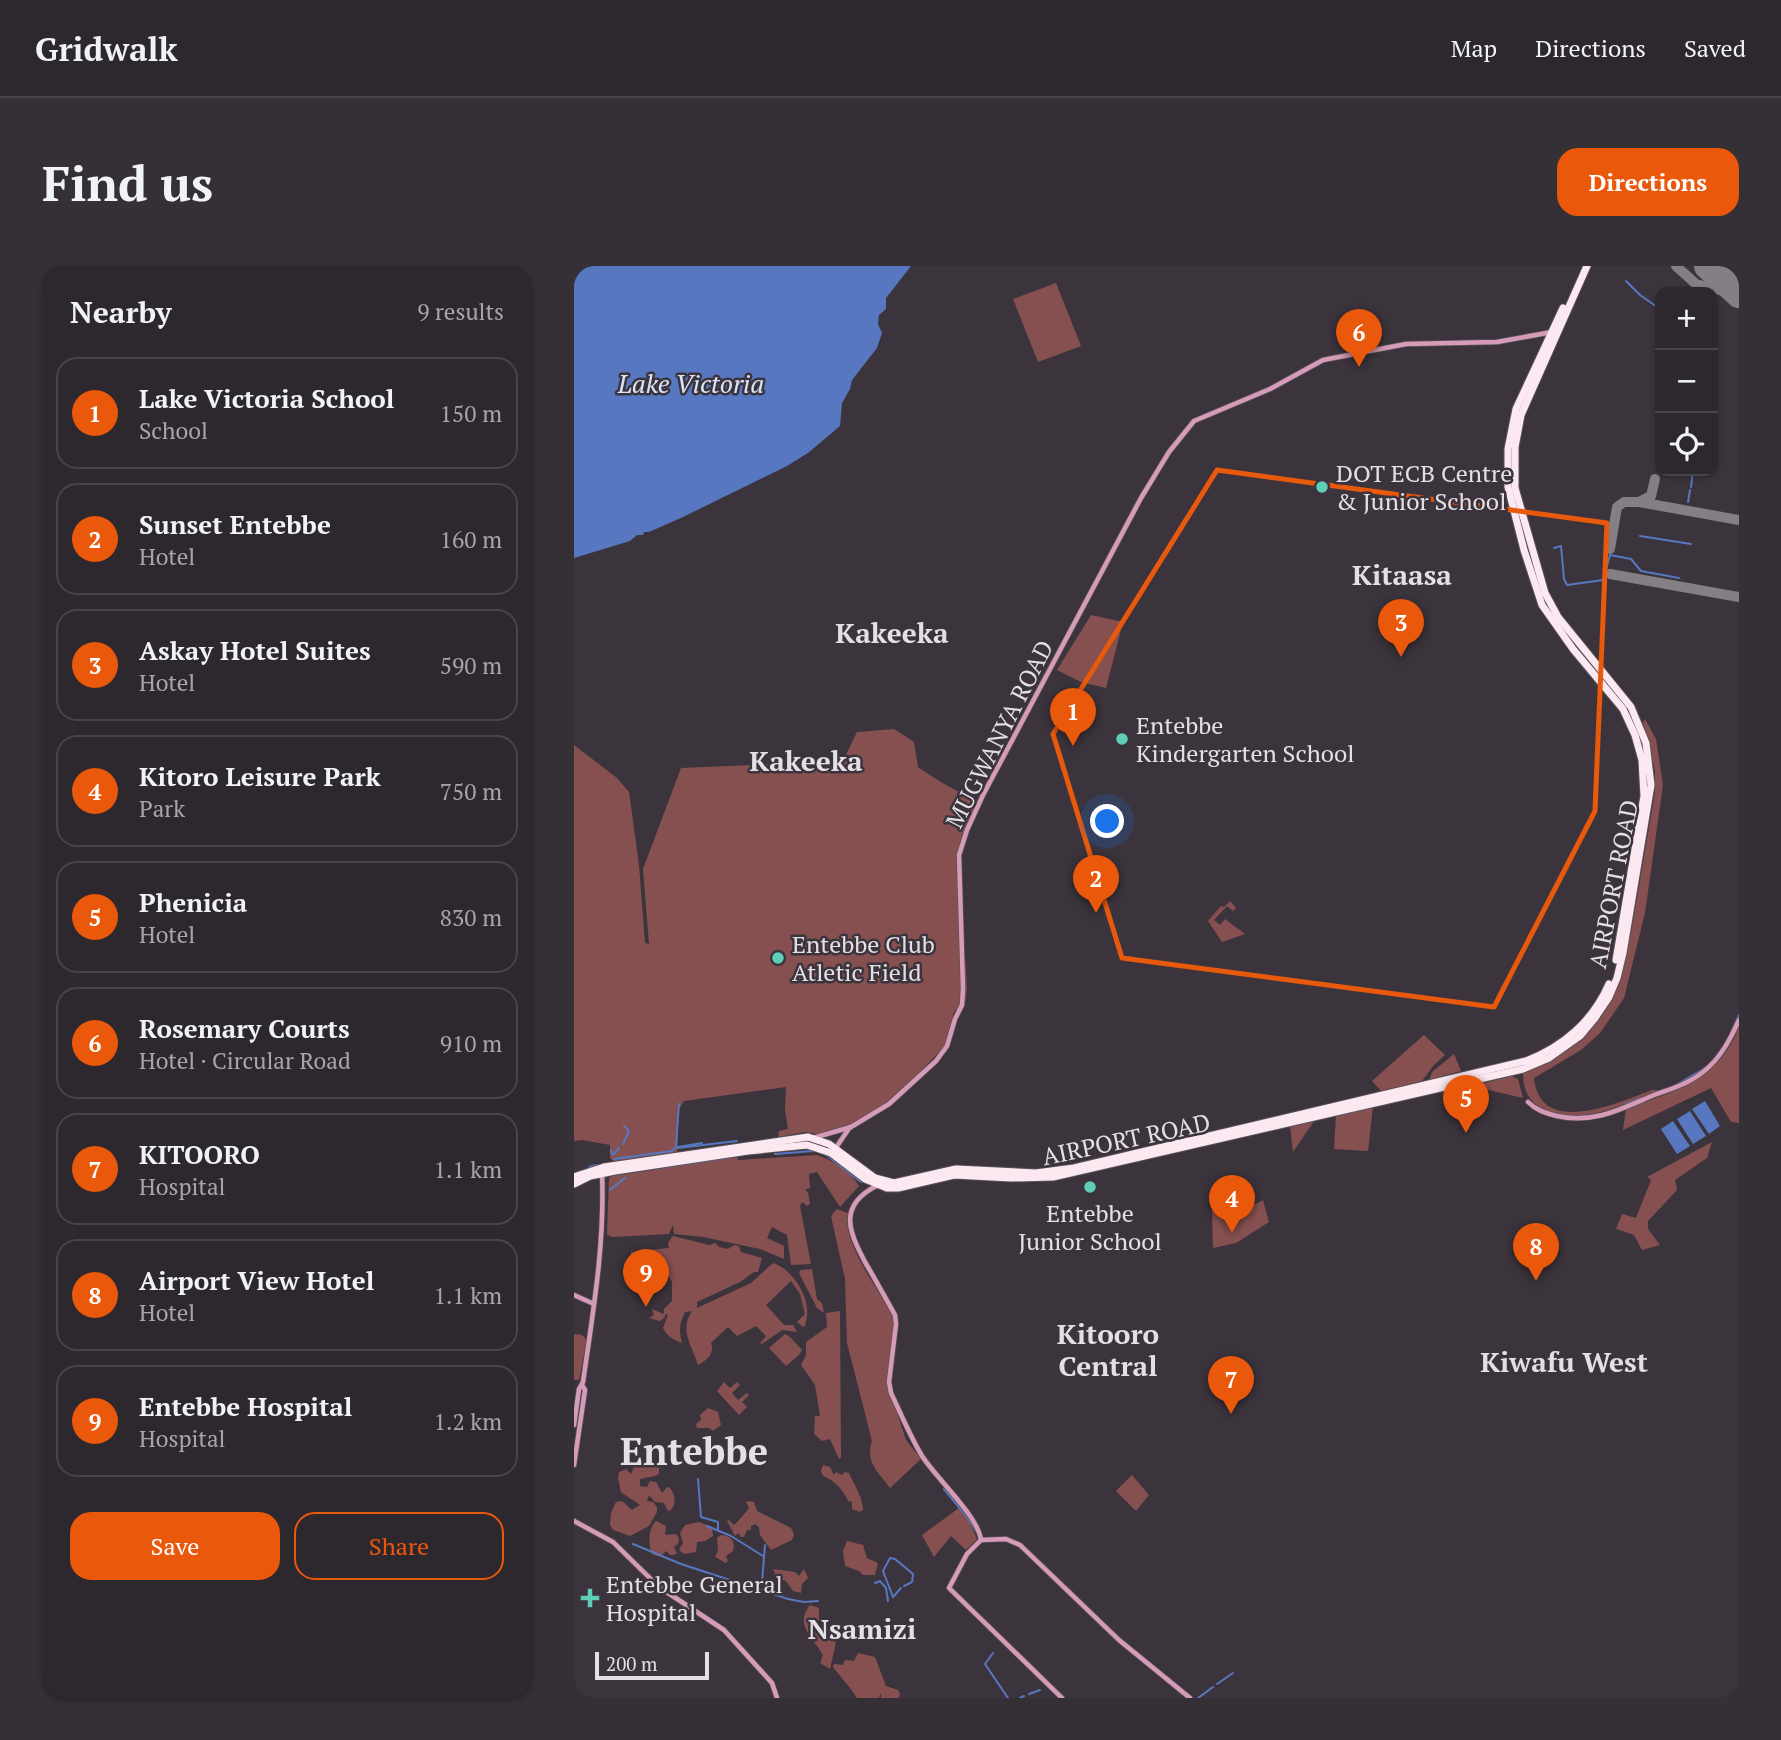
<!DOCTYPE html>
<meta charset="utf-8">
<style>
:root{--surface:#2d272e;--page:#352f36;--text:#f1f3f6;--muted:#a7a5aa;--line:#48444a;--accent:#ea580c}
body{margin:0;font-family:"PT Serif",serif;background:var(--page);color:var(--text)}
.controls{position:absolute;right:21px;top:21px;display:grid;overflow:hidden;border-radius:14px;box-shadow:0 2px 5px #0004}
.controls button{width:63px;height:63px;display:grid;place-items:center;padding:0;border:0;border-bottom:2px solid var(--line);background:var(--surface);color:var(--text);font:35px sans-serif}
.scale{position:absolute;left:21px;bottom:18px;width:114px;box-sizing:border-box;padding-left:7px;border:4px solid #e4dfe4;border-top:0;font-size:19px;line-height:24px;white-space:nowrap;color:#e4dfe4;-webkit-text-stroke:5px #3c343d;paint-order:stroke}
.you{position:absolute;left:534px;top:556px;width:24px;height:24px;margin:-18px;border:5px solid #fff;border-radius:50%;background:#1a73e8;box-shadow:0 0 0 10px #1a73e833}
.badge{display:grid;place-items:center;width:46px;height:46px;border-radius:50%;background:var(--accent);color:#fff;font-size:23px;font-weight:700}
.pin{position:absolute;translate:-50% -58px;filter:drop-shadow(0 2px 4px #0008)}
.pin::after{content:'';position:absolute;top:37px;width:24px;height:21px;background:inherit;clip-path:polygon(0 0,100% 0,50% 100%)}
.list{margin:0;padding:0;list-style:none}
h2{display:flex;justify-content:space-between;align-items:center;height:91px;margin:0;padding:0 28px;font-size:30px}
h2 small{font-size:23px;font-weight:400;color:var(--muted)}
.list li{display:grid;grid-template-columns:46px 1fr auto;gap:21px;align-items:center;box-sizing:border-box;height:112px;margin:0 14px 14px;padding:0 14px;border:2px solid var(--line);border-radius:21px}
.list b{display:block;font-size:26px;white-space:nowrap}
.list p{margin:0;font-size:23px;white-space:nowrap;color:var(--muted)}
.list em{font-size:23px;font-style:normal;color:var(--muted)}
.actions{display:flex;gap:14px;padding:21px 28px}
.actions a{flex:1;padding:16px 0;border:2px solid var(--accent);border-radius:21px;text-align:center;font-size:24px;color:var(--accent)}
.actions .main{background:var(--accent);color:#fff}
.icon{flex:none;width:38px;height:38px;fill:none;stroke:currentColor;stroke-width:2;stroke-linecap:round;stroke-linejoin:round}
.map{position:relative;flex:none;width:1165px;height:1432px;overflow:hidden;border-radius:21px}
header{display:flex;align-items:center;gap:42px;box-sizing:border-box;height:98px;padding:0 35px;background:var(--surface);border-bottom:2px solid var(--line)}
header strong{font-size:33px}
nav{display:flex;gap:38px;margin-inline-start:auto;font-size:24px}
.intro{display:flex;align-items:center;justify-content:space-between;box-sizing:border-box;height:168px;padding:0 42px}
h1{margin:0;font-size:49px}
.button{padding:18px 32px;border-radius:21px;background:var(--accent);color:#fff;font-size:24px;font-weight:700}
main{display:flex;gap:42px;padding:0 42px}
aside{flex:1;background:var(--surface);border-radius:21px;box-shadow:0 2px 5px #0004}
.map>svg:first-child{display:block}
.green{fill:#865051}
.water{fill:#5778c0}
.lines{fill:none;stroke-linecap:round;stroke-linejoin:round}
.stream{stroke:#5778c0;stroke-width:2}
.taxiway{stroke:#847e85;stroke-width:10}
.runway{stroke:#847e85;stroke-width:26}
.secondary-casing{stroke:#5a535b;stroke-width:6}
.highway-casing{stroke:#5a535b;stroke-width:9}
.secondary{stroke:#d69bb6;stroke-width:4.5}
.highway{stroke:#fbe8f0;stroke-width:7}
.marked{fill:none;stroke:#e8590c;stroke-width:5;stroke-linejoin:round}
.poi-dot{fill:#5eceb7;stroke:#3c343d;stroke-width:2.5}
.labels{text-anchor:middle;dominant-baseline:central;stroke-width:5;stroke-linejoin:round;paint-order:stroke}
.poi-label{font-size:24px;fill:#e4dfe4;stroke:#3c343d;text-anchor:start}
.street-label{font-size:24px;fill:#e4dfe4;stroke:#3c343d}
.water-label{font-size:26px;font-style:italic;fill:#d9e4f7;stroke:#3c343d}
.quarter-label{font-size:28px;font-weight:bold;fill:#e4dfe4;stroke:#3c343d}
.town-label{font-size:38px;font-weight:bold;fill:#e4dfe4;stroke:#3c343d}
</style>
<header>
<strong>Gridwalk</strong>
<nav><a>Map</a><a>Directions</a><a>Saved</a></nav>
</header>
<div class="intro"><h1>Find us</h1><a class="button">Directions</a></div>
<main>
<aside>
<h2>Nearby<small>9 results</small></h2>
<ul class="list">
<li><span class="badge">1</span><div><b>Lake Victoria School</b><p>School</p></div><em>150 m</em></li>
<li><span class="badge">2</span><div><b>Sunset Entebbe</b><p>Hotel</p></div><em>160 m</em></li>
<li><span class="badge">3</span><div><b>Askay Hotel Suites</b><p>Hotel</p></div><em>590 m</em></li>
<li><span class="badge">4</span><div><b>Kitoro Leisure Park</b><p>Park</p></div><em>750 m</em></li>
<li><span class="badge">5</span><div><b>Phenicia</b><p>Hotel</p></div><em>830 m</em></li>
<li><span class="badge">6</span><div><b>Rosemary Courts</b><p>Hotel · Circular Road</p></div><em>910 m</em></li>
<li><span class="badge">7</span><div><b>KITOORO</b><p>Hospital</p></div><em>1.1 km</em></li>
<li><span class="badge">8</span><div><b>Airport View Hotel</b><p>Hotel</p></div><em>1.1 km</em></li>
<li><span class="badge">9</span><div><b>Entebbe Hospital</b><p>Hospital</p></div><em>1.2 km</em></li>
</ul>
<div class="actions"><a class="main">Save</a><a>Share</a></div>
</aside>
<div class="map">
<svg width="1165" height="1432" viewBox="0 0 1165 1432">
<rect width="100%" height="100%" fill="#3c343d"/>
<g class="green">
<path d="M 482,17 L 507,80 L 464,96 L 439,33 Z"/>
<path d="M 517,349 L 549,356 L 532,422 L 507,416 L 483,404 Z"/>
<path d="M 1071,453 L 1082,473 L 1089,519 L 1071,647 L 1050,732 L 1026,767 L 1007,784 L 960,812 C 966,872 1044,837 1078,824 L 1085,824 C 1068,831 1051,839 1034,844 C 1000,855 948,853 949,807 C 980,795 1007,779 1027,751 C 1049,719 1055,676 1062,638 C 1068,601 1075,563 1081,526 L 1081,505 L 1069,456 Z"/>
<path d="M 320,463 L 340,476 L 344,501 L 365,515 L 405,537 L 384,593 L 393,720 L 392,733 L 380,746 L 371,780 L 325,828 L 286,857 L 244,868 L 231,866 L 204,871 L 205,865 L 214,863 L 211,844 L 212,821 L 110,835 L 105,843 L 103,888 L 42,897 L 36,892 L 36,879 L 8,874 L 0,875 L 0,479 L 43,512 L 55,526 L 65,599 L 71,677 L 75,678 L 69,603 L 107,502 L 269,495 L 283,466 Z"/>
<path d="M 656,635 L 662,642 L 659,645 L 653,640 L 640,654 L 646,659 L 651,653 L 671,668 L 648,676 L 634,655 L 647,640 L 650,641 Z"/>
<path d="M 1165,761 L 1165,857 L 1157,856 L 1137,822 L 1049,864 L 1052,843 C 1101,825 1145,814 1165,761 Z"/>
<path d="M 850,769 L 871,789 L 860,799 L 848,815 L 807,825 L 798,815 Z"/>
<path d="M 880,788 L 887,805 L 855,814 L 858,806 Z"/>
<path d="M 938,810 L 944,813 L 949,832 L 897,820 Z"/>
<path d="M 799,840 L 794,885 L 760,883 L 762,849 Z"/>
<path d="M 742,852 L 719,886 L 716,860 Z"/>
<path d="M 1138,876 L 1133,892 L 1101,914 L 1103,924 L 1074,955 L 1074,963 L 1086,979 L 1068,984 L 1060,969 L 1042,963 L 1048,948 L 1062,952 L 1077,914 L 1073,911 Z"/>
<path d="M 243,889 C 261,895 275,904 285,920 L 266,941 L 243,906 L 235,908 L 236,922 L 231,924 L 234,926 L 236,938 L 233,940 L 228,936 L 226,940 L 237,998 L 217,999 L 213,969 L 198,961 L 193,972 L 210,980 L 210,993 L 186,983 L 129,971 L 100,968 L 99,959 L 95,968 L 39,971 L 33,969 L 35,912 L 38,910 L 163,891 L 164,894 Z"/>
<path d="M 689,934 L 695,956 L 662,977 L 639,982 L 638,944 C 661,941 667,946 689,934 Z"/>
<path d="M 263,943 L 274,947 C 268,977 303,1021 318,1048 L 320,1058 L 313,1116 L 332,1174 L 347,1193 L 316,1222 C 304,1205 291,1197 298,1175 L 273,1077 L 271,1013 L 257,950 Z"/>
<path d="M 99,970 L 135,979 L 141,977 L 145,981 L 154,983 L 160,979 L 165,980 L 167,986 L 188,992 L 184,1006 L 180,1006 L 166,1016 L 123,1036 L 123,1042 L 177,1017 L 199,997 C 216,1002 232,1025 233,1043 C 234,1048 232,1055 231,1060 L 229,1061 L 223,1056 L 231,1048 L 226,1028 L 217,1015 L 192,1039 L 210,1059 L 219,1059 L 223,1066 L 208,1064 L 188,1078 L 186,1077 L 192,1070 L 182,1060 L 163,1070 L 154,1061 L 137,1077 C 141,1088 133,1094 124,1099 C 118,1079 105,1065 118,1045 L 111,1046 C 105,1058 105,1065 108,1077 C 99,1074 93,1070 89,1062 L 94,1049 L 91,1048 L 91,1051 L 86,1055 L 75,1052 L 80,1049 L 78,1043 L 90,1048 L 90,1043 L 98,1035 L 98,1016 L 91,1004 L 94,998 L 89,997 L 85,1001 L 79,994 L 76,997 C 79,1005 75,1011 80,1020 L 78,1022 L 74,1023 L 60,1016 L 59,1009 L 70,1005 L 68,994 L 56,995 L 57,986 L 70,984 L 73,986 L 76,984 L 95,982 L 94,977 Z"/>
<path d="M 238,1003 L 243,1033 L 248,1037 L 250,1047 L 243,1042 L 225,1007 L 227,1004 Z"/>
<path d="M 266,1045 L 267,1191 L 265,1193 L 256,1173 L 248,1175 L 240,1168 L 241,1150 L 246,1150 L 241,1119 L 227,1099 L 232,1089 L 232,1076 L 253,1061 L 252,1047 Z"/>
<path d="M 0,1068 L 8,1069 L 13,1074 L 5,1114 L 0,1114 Z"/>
<path d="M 211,1068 L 216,1071 L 228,1084 L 225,1089 L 212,1100 L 195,1082 Z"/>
<path d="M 150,1116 L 156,1122 L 163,1116 L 166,1119 L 158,1127 L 164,1134 L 173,1127 L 175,1129 L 168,1136 L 173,1141 L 165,1149 L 143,1125 Z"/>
<path d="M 134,1142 L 144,1146 L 147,1159 L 139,1165 L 135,1162 L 123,1162 L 122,1158 L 127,1154 L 126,1149 Z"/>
<path d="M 71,1193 L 85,1199 L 85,1208 L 81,1210 L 66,1213 L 66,1220 L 73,1221 L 76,1215 L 82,1216 L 88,1227 L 93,1221 L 96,1222 C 102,1229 102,1239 96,1245 L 93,1244 L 90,1237 L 81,1236 L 75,1229 L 73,1235 L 79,1236 L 83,1241 L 83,1246 L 75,1260 L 56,1270 L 39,1264 L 36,1259 L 37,1247 L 42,1236 L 48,1235 L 58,1244 L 66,1239 L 47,1226 L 44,1212 L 45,1206 L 52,1203 L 57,1208 L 62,1196 Z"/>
<path d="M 249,1199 L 256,1201 L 260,1209 L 262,1206 L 268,1209 L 271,1206 L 275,1207 C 280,1219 289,1231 289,1244 L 286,1246 L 278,1243 L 278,1236 L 274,1235 C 269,1223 261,1215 249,1210 L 247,1205 Z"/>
<path d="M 558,1209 L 575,1229 L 562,1245 L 542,1225 Z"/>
<path d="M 175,1235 L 180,1236 L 183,1245 L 217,1262 L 220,1268 L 218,1274 L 197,1284 L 186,1269 L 185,1261 L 181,1258 L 177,1260 L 177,1264 L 173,1264 L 170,1271 L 167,1271 L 164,1267 L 161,1270 L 153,1255 L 155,1254 L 160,1259 C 166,1254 170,1248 175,1242 L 172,1236 Z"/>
<path d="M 385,1242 L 395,1255 L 403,1273 L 392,1284 L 377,1270 L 360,1291 L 348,1269 Z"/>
<path d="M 82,1255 L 92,1260 L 91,1269 L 102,1268 L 105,1272 L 104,1278 L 100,1281 L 103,1287 L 100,1289 L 96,1289 L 92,1285 L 86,1291 L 78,1288 C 74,1278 74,1262 82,1255 Z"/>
<path d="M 125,1256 L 138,1261 L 139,1270 L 131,1275 L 123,1276 L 122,1286 L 110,1288 L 105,1284 L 109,1277 L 106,1267 L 111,1259 Z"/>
<path d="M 147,1269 C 157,1270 162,1275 159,1285 L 152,1290 L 154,1295 L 152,1297 L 141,1291 L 144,1285 L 143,1272 Z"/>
<path d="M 273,1275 L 289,1279 L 293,1292 L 304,1297 L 301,1309 L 289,1309 L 285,1305 L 271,1300 L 269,1285 Z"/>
<path d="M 199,1303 L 221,1306 L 225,1310 L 230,1303 L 234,1312 L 228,1318 L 227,1327 L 219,1325 L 212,1315 L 203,1312 Z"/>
<path d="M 236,1339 L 245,1342 L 245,1359 L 260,1371 L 262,1376 L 256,1403 L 246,1397 L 249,1389 C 239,1371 220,1359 236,1339 Z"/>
<path d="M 284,1387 L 301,1391 L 312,1420 L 324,1424 L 326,1428 L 325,1432 L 307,1432 L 307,1427 L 305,1432 L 283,1432 C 276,1420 267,1412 259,1401 L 260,1398 L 269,1399 L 271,1394 L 280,1395 Z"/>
</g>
<g class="water">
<path d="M 0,0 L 337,0 L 312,32 L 312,43 L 305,49 L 304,58 L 308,67 L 303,82 L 278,114 L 276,123 L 268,137 L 266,160 L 234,187 L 213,200 L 109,251 L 75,266 L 70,266 L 69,269 L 63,269 L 56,275 L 0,292 Z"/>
<path d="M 1131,835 L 1146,860 L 1135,868 L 1118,843 Z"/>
<path d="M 1116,845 L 1132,870 L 1119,878 L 1103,853 Z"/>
<path d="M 1099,855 L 1116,880 L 1103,888 L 1087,863 Z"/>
</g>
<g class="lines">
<g class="stream">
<path d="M 1052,15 L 1066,29 L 1086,43"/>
<path d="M 1117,221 L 1119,205"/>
<path d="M 1114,236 L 1116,224"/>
<path d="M 1066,270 L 1117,278"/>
<path d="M 980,282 L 987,280 L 990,313 L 993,319 L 1029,314 L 1036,289 L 1057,293 L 1067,305 L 1105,312"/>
<path d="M 1158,764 L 1165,749"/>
<path d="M 1102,819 L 1131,802"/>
<path d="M 105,838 L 102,880 L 104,882 L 163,875"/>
<path d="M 1052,838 L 1065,833"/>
<path d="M 49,878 L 55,865 L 50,860"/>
<path d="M 104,881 L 128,877"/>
<path d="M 37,884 L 39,889 L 45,882"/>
<path d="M 201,888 L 239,885"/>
<path d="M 251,888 L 287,916"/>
<path d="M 40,893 L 98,885 L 101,882"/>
<path d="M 120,897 L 164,890"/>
<path d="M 15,901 L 22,899"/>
<path d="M 86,902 L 119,897"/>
<path d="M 36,924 L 51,912"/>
<path d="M 124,1213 L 127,1251 L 144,1256 L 144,1264"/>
<path d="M 370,1223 L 393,1251 L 403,1267"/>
<path d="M 133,1260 L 157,1270 L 189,1290"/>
<path d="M 59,1278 L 107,1298 L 214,1333 L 230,1336 L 244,1335"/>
<path d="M 301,1317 L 306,1315 L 312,1322 L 314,1335"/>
<path d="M 183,1322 L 188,1316 L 191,1279"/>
<path d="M 327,1322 L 319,1331 L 309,1305 L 316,1292 L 321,1293 L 339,1308 L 338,1316 L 330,1320"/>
<path d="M 419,1387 L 411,1398 L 434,1432"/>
<path d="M 643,1418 L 659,1407"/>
<path d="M 455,1428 L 466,1424"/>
<path d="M 446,1432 L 450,1430"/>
<path d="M 624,1432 L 639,1421"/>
</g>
<g class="taxiway">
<path d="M 1102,0 L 1122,18 L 1165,29"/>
<path d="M 1140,0 L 1141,7"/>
<path d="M 1065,236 L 1077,230 L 1081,213"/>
<path d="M 1036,283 L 1043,241 L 1050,236 L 1065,236 L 1165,254"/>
<path d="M 1036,308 L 1165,331"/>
</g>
<path class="runway" d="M 1133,0 L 1165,29"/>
<defs>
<g id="secondary">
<path d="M 954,836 C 963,845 972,847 983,850 C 1020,858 1047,843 1080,829 C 1097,823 1114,818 1129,806 C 1146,793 1156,774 1165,754"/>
<path d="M 239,872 L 277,861 L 315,838 L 362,795 L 373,780 L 381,753 L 388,739 L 389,723 L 385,589 L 393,564 L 409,529 L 567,232 L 595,186 L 620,155 L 696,123 L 749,94 L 832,78 L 923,76 L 978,66"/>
<path d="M 261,883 L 276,861"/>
<path d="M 304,919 C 264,939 274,964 291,996 C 301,1013 311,1031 321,1049 L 322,1058 L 315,1116 L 317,1127 C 327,1148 336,1170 348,1190 C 363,1213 404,1250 407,1274"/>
<path d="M 0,1029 L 20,1038"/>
<path d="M 0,1159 L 5,1123 L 9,1116 C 19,1046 31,978 28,907"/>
<path d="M 0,1199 L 11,1124 L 8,1119"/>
<path d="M 0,1255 L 39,1276 L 85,1321 L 150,1364 L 198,1417 L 203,1432"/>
<path d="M 407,1274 L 432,1273 L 446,1279 L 545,1374 L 616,1432"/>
<path d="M 407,1274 L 393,1288 L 375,1322 L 488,1432"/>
</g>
<g id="highway">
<path d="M 989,42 L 942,143 L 934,183 L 934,221 L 950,284 L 968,339 L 999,383 L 1049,443 L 1061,469 L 1068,494 L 1070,530 L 1042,694"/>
<path d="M 0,911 L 30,901 L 234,871 L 255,878 L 301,912 L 320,917 L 382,903 L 462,907 L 500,902 L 952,795 C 989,781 1019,755 1035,718"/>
<path d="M 0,918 L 16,910 L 41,905 L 174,885 L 233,879 L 257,887 L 291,913 L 313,922 L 324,922 L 380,909 L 437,912 L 479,911 L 949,803 L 975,792 L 1006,770 L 1021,752 L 1035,731 L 1043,712 L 1049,687 L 1077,519 L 1072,477 L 1057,441 L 984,351 L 971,327 L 941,222 L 941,181 L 947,149 L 1013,0"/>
</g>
</defs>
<use href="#secondary" class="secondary-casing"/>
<use href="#highway" class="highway-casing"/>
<use href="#secondary" class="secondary"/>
<use href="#highway" class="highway"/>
</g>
<path class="marked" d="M 643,204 L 1033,257 L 1021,545 L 920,741 L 548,692 L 479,468 Z"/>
<g class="poi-dot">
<circle cx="748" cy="221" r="7"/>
<circle cx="548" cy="473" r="7"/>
<circle cx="204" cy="692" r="7"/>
<circle cx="516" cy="921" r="7"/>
<path d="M12.5 1321.5h7v7h7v7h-7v7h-7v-7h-7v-7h7z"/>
</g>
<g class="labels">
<g class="poi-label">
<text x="762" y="207">DOT ECB Centre<tspan x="762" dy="28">&amp; Junior School</tspan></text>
<text x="562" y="459">Entebbe<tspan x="562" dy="28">Kindergarten School</tspan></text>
<text x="218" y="678">Entebbe Club<tspan x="218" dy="28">Atletic Field</tspan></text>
<text x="516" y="947" text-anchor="middle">Entebbe<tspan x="516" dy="28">Junior School</tspan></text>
<text x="32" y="1318">Entebbe General<tspan x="32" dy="28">Hospital</tspan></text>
</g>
<g class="street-label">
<text transform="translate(425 468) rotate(-63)">MUGWANYA ROAD</text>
<text transform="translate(1039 618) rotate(-79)">AIRPORT ROAD</text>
<text transform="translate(552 873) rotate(-12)">AIRPORT ROAD</text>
</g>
<g class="water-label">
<text x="117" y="117">Lake Victoria</text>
</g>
<g class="quarter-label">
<text x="828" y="308">Kitaasa</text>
<text x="318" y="366">Kakeeka</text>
<text x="232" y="494">Kakeeka</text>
<text x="534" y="1067">Kitooro<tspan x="534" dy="32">Central</tspan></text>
<text x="990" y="1095">Kiwafu West</text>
<text x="288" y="1362">Nsamizi</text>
</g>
<g class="town-label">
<text x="120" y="1185">Entebbe</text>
</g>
</g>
</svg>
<div class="controls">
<button>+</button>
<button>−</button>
<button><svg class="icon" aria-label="locate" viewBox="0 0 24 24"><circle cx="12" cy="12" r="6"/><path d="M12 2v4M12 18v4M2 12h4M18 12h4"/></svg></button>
</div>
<div class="scale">200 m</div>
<div class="you"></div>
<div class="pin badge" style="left:499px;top:480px">1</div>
<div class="pin badge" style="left:522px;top:647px">2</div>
<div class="pin badge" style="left:827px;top:391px">3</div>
<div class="pin badge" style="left:658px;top:967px">4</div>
<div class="pin badge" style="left:892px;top:867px">5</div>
<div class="pin badge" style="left:785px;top:101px">6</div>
<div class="pin badge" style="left:657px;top:1148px">7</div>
<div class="pin badge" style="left:962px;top:1015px">8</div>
<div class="pin badge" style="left:72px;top:1041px">9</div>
</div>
</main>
